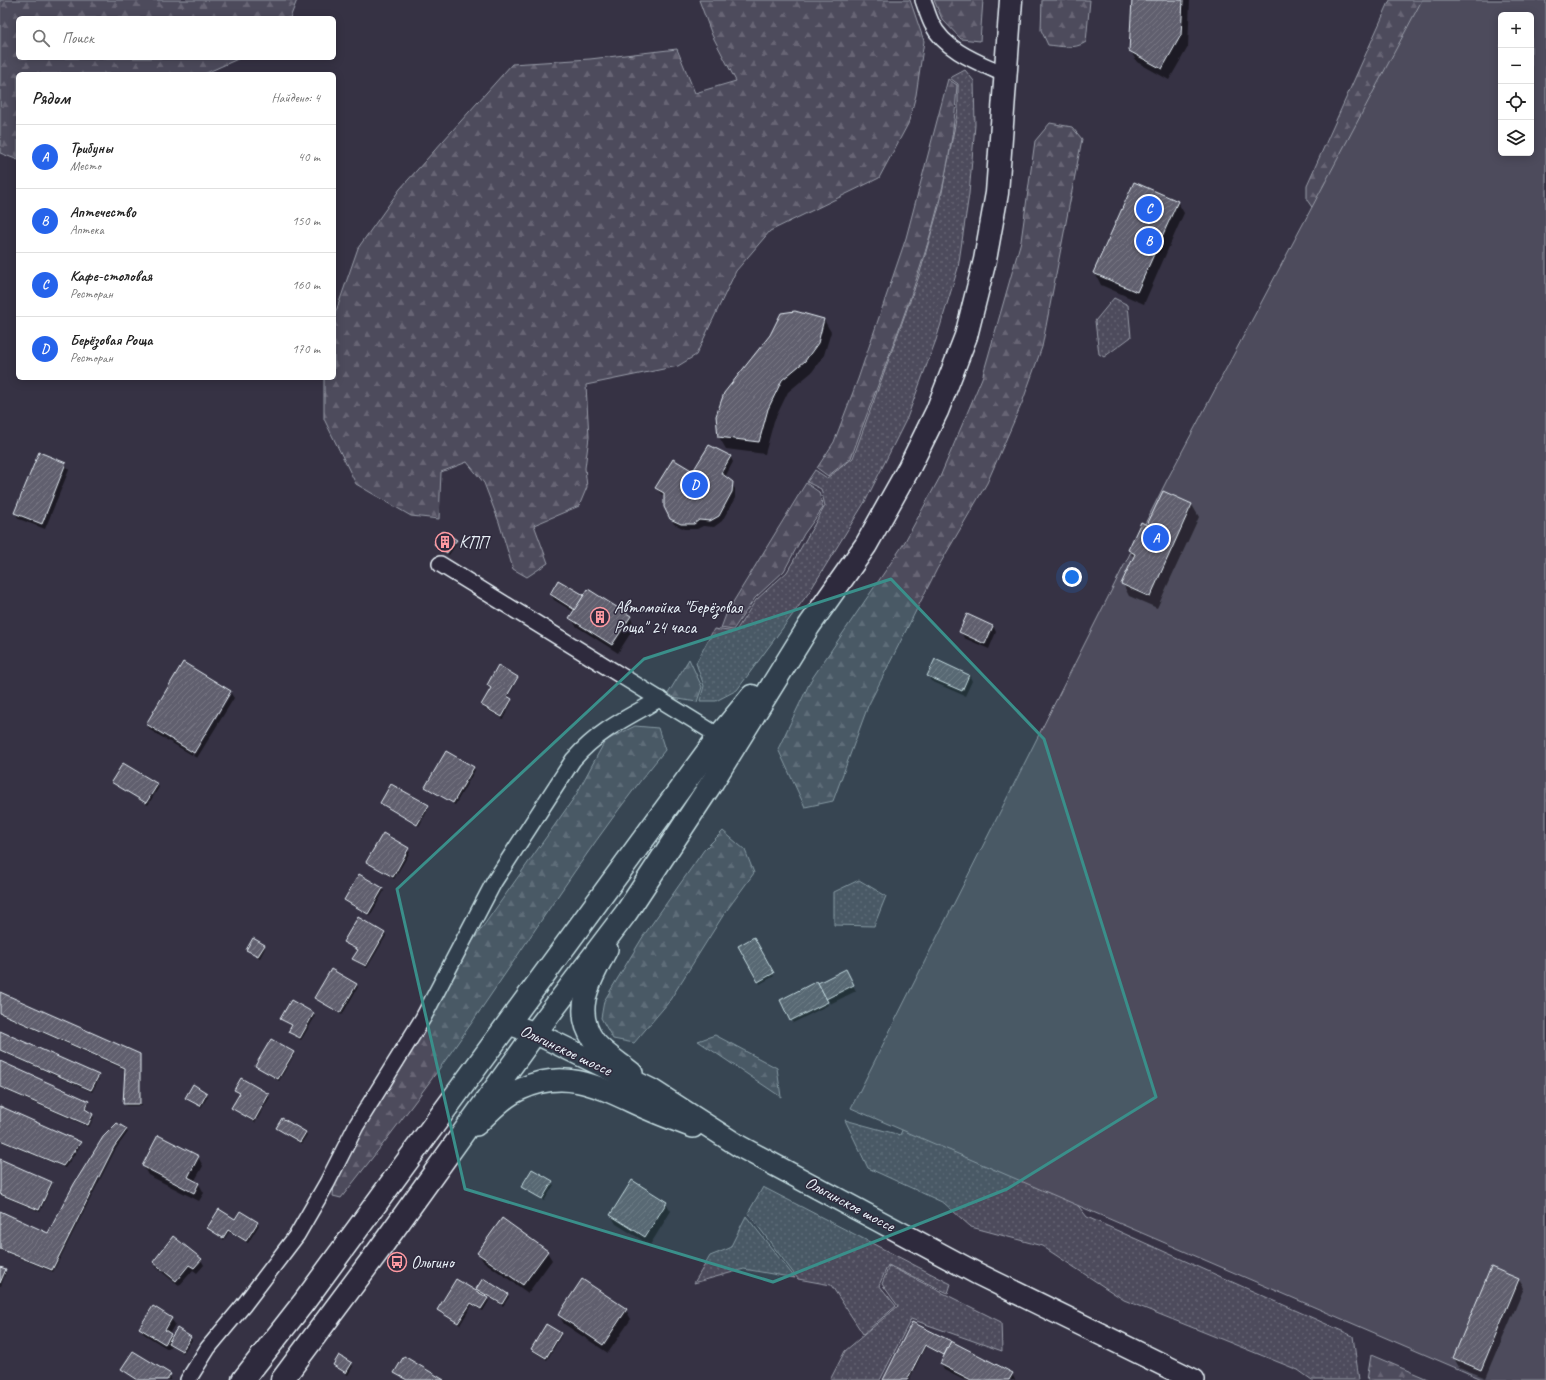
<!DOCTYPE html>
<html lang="ru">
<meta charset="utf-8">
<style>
:root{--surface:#fff;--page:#f2f2f2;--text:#222;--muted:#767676;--line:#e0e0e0;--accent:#2563eb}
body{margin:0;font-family:Caveat,sans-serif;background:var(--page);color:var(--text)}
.controls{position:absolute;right:12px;top:12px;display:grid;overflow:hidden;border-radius:6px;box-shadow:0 2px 10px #0003}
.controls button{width:36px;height:36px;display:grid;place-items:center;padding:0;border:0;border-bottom:1px solid var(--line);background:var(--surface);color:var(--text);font:20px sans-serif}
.you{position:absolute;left:1072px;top:577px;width:14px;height:14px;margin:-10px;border:3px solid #fff;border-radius:50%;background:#1a73e8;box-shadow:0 0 0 6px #1a73e833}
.badge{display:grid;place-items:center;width:26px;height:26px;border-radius:50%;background:var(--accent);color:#fff;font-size:13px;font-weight:700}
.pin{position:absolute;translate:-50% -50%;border:2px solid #fff;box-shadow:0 1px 4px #0006}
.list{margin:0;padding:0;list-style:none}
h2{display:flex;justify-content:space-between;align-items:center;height:52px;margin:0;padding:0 16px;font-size:17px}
h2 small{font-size:13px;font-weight:400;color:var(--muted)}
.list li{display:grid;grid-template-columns:26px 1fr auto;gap:12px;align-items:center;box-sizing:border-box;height:64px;padding:0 16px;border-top:1px solid var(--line)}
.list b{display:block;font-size:15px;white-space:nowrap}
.list p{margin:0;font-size:13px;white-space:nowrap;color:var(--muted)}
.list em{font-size:13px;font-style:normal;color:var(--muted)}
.icon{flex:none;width:22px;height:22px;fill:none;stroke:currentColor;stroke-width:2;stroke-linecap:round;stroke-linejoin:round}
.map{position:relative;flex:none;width:1546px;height:1380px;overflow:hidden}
.search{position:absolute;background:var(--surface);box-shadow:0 2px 10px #0003;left:16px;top:16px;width:320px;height:44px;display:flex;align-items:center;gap:10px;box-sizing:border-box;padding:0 14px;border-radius:6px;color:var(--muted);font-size:15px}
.panel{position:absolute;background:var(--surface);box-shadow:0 2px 10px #0003;left:16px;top:72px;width:320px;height:308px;border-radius:6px}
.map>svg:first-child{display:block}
.grass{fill:url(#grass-dots);stroke:#9a9eaa}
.forest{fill:url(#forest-firs);stroke:#9a9eaa}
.pitch{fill:#4d4b5c;stroke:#9a9eaa;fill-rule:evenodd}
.shadow{fill:#0007}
.building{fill:url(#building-hatch);stroke:#e8f1f8}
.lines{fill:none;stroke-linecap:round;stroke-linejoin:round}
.minor-casing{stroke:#e8f1f8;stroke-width:18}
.secondary-casing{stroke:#e8f1f8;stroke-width:24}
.primary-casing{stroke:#e8f1f8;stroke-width:25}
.minor{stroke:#2f2a3d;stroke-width:15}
.secondary{stroke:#2f2a3d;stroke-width:21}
.primary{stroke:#2f2a3d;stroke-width:22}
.marked{fill:#3a8f8a;fill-opacity:0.2;stroke:#3a8f8a;stroke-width:3;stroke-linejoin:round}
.labels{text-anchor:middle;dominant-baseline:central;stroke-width:3;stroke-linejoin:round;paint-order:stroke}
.poi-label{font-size:17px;fill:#e8f1f8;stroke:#2f2a3d;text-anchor:start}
.street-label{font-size:17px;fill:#e8f1f8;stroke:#2f2a3d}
</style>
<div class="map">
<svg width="1546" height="1380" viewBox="0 0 1546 1380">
<defs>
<pattern id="grass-dots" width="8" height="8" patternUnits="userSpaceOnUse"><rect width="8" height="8" fill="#4d4b5c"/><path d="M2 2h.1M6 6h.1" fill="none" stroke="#676574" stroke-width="1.8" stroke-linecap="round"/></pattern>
<pattern id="forest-firs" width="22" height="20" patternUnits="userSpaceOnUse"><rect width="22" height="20" fill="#4d4b5c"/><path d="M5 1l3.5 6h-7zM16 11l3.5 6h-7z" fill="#676574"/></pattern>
<pattern id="building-hatch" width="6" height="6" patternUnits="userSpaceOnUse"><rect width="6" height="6" fill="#605e6e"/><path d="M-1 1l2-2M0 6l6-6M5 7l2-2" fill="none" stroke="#777683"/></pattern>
</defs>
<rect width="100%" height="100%" fill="#363244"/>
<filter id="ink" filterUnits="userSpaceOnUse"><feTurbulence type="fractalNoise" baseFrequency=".025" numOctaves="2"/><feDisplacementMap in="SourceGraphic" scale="8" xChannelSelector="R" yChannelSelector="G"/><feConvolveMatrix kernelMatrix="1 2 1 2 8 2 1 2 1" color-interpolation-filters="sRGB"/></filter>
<g filter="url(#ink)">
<g class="grass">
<path d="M 965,70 L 974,81 L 975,125 L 969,194 L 958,268 L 936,340 L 907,418 L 866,500 L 810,591 L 737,690 L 716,701 L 700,701 L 704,686 L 696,663 L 714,629 L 735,632 L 756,600 L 787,572 L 825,506 L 821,489 L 807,482 L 815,470 L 827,478 L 853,458 L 919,276 L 940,203 L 958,109 L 958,84 L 950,78 Z"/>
<path d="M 1114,298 L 1128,305 L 1131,337 L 1104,357 L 1099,354 L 1095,321 Z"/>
<path d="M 859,880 L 886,896 L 874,926 L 834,925 L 834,892 Z"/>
<path d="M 919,1090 L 1042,1160 L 1087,1217 L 1353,1336 L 1359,1380 L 1312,1380 L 1298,1370 L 1124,1300 L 1042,1246 L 971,1227 L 944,1203 L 868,1168 L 845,1120 L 900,1135 Z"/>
<path d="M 763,1187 L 951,1284 L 948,1293 L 888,1265 L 879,1285 L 896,1306 L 863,1334 L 831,1285 L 798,1279 L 748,1213 Z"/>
<path d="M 746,1216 L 795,1278 L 744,1269 L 694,1283 L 710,1256 L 730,1248 Z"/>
<path d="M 889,1266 L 1001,1322 L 1002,1351 L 911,1319 L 880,1380 L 830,1380 L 845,1351 L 898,1306 L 882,1284 Z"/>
</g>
<g class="forest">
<path d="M 0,0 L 297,0 L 290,18 L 18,18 L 18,58 L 240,58 L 204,74 L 18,74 L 18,160 L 0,153 Z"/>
<path d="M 699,0 L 910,0 L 924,41 L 916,95 L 908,124 L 879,178 L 770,231 L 736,271 L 696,355 L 678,366 L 586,385 L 589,437 L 585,468 L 587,487 L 579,506 L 534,525 L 548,563 L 527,577 L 513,569 L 499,522 L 484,483 L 467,462 L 441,472 L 439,519 L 411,516 L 356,484 L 324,419 L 324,378 L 334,378 L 334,317 L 358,248 L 400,189 L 512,64 L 590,59 L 677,49 L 695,93 L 736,81 L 712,35 Z"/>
<path d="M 934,0 L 983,0 L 980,41 L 961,39 L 942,19 Z"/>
<path d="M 1042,0 L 1090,0 L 1086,42 C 1074,50 1061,46 1048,45 L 1041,30 Z"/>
<path d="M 1390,0 L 1474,0 L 1316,213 L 1307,200 L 1307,185 Z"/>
<path d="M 948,79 L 957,85 C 951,215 894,337 851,458 L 828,476 L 817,468 L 834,442 L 858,379 L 906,238 Z"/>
<path d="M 1050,123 L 1072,127 L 1082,139 L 1042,347 L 1022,403 L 987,483 L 937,569 L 868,706 L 833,801 L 805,807 L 778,749 L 811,680 L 903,545 L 940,477 L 982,378 L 1021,241 L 1035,141 Z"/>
<path d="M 806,483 L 819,492 L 823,508 L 804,534 L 784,571 L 755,598 L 733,630 L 721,628 L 727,612 Z"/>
<path d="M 689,659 L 702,687 L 697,702 L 666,697 Z"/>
<path d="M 635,726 L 658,728 L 665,750 C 601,828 547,913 490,996 C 443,1066 393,1132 341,1198 L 333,1196 L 334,1184 L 354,1139 L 431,1019 L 472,942 L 576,795 L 605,741 Z"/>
<path d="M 723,831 L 745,850 L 754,873 L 724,914 L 668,1003 L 634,1043 L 613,1039 L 601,1018 L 604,1001 L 644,935 L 704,850 Z"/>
<path d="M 715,1035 L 777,1068 L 781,1097 L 698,1041 Z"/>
<path d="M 1371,1355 L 1430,1380 L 1367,1380 Z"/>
</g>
<path class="pitch" d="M 1422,0 L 1546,0 L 1546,1380 L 1484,1380 L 851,1108 L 1167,480 ZM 1501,15 L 1531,15 L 1531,153 L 1501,153 Z"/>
<g class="shadow">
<path d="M 1133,0 L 1190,0 L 1188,47 L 1169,80 L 1137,62 L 1130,50 Z"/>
<path d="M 1177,201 L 1184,213 L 1144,304 L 1101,285 L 1095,273 Z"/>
<path d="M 824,320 L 831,332 L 824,355 L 812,372 L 788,392 L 774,421 L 765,454 L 726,449 L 719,437 Z"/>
<path d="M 730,456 L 733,462 L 725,477 L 735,489 L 735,498 L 722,521 L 714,527 L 703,526 L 697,529 L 685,529 L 674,524 L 665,507 L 665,497 L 660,493 L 656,488 Z"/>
<path d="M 65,464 L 69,470 L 45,529 L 19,519 L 15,513 Z"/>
<path d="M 1164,492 L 1192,505 L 1199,517 L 1157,608 L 1129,596 L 1123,584 L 1134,558 L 1129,550 L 1148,527 Z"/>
<path d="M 456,541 L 457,543 L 449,555 L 435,544 Z"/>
<path d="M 551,594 L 584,597 L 630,617 L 635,626 L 618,653 L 576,626 L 571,618 L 574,612 L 554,600 Z"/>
<path d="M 993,626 L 996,632 L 989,649 L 964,638 L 961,632 Z"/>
<path d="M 969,675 L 972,681 L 965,696 L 931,681 L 928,676 Z"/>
<path d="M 518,679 L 508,698 L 512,702 L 503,719 L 484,708 L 482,705 L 492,689 L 488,685 L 505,701 Z"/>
<path d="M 230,692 L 234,698 L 197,758 L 193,756 L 231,693 L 229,693 L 192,755 L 150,730 L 147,724 Z"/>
<path d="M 473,767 L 475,770 L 455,805 L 427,787 Z"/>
<path d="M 112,782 L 157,785 L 159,787 L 148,805 Z"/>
<path d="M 381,803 L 428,805 L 429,808 L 419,826 Z"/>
<path d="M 383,835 L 410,852 L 394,879 L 367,862 Z"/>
<path d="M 382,889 L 384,891 L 370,916 L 345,900 Z"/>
<path d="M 385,933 L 386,936 L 367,968 L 355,961 L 354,959 L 358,951 L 344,942 Z"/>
<path d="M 754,939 L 774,976 L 760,984 L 739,947 Z"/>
<path d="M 264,946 L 265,948 L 260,958 L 248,950 Z"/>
<path d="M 848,976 L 856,991 L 830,1004 L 827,998 L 825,998 L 828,1005 L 793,1023 L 781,1000 L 818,984 Z"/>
<path d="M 356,984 L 358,987 L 342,1015 L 315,998 Z"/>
<path d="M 0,993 L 139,1055 L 140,1058 L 141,1106 L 126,1106 L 124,1104 L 126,1070 L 0,1014 Z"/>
<path d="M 313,1014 L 315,1017 L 301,1040 L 291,1034 L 289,1032 L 292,1026 L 282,1019 Z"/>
<path d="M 0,1032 L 98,1076 L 99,1079 L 92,1092 L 0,1051 Z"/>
<path d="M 293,1052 L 294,1055 L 279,1081 L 256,1066 Z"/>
<path d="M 0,1062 L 88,1102 L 89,1104 L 86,1111 L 94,1117 L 89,1127 L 0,1088 Z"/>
<path d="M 241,1079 L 270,1097 L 255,1123 L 232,1108 L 240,1094 L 235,1090 Z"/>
<path d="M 207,1093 L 208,1096 L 201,1108 L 187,1098 Z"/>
<path d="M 0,1107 L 80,1143 L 81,1145 L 65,1168 L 0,1141 Z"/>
<path d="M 117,1124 L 128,1132 L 115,1150 L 53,1272 L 0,1250 L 0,1212 L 49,1234 Z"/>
<path d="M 277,1128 L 305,1132 L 307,1135 L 301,1144 Z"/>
<path d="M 198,1157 L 203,1166 L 194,1182 L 199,1184 L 204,1193 L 199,1201 L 148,1175 L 143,1166 Z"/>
<path d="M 0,1160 L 51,1182 L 52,1185 L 40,1212 L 0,1195 Z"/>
<path d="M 532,1170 L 554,1185 L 544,1201 L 523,1187 Z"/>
<path d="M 666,1203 L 671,1211 L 650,1245 L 616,1224 L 611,1215 Z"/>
<path d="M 241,1212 L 259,1225 L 248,1243 L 229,1232 L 224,1240 L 208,1228 L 235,1221 Z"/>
<path d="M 547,1252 L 552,1260 L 528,1293 L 483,1261 L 478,1253 Z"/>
<path d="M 201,1260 L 204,1265 L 197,1273 L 193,1270 L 179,1286 L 157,1268 L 154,1262 Z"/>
<path d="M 0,1268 L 6,1272 L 1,1286 L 0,1286 Z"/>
<path d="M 1519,1280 L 1524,1288 L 1486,1378 L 1459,1367 L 1454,1358 Z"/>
<path d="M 477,1289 L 508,1294 L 509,1297 L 503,1306 L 482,1293 L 481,1295 Z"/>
<path d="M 487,1299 L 489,1301 L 483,1311 L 472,1305 L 460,1325 L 438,1310 Z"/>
<path d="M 626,1310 L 631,1319 L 608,1353 L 564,1324 L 559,1315 Z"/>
<path d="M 171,1319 L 175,1324 L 169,1334 L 172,1338 L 190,1338 L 192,1340 L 183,1353 L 171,1345 L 168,1349 L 144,1334 L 140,1328 Z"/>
<path d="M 913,1323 L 1012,1374 L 1015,1380 L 964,1380 L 944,1370 L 941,1364 L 945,1356 L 926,1346 L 909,1380 L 884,1380 Z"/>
<path d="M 560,1333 L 561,1336 L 547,1360 L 534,1352 L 532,1349 Z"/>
<path d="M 351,1364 L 353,1366 L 348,1375 L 334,1365 Z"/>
<path d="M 122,1369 L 170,1375 L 171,1378 L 170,1380 L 137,1380 Z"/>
</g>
<g class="building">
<path d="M 1132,0 L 1183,0 L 1181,35 L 1162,69 L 1129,51 Z"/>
<path d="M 1134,182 L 1178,201 L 1137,292 L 1093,273 Z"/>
<path d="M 795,311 L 824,319 L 818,343 L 805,361 L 782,380 L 768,409 L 759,442 L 718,437 L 716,416 L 724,393 L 770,335 L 781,313 Z"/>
<path d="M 709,445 L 731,456 L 721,473 L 733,482 L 732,492 L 719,516 L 710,521 L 699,520 L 694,524 L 681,524 L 670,519 L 664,507 L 664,493 L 655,488 L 673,459 L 693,471 Z"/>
<path d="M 39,452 L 66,463 L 42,524 L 14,513 Z"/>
<path d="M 1163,491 L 1192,504 L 1150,597 L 1121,584 L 1135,554 L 1128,550 L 1141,522 L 1147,525 Z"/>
<path d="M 443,531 L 457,540 L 447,553 L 434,544 Z"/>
<path d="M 558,580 L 584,595 L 575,610 L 550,594 Z"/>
<path d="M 588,589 L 631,616 L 612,645 L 569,618 Z"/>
<path d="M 967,614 L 993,626 L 985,644 L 959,632 Z"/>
<path d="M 935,659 L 969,675 L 962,691 L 927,676 Z"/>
<path d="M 183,662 L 231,691 L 194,753 L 146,724 Z"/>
<path d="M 498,665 L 518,677 L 507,696 L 512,699 L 502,717 L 481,705 L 491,688 L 487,685 Z"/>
<path d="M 446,751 L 474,767 L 453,803 L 425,787 Z"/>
<path d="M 123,763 L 158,784 L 146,803 L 111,782 Z"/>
<path d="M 391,784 L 429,805 L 417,825 L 380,803 Z"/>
<path d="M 383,833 L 409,848 L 393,877 L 366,862 Z"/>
<path d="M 359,874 L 383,888 L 368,914 L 344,900 Z"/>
<path d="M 358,917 L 385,933 L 366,966 L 352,959 L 358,950 L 343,942 Z"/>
<path d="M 754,937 L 774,973 L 758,982 L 738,946 Z"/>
<path d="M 253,938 L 265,945 L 258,956 L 246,950 Z"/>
<path d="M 331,969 L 357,984 L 340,1013 L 314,998 Z"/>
<path d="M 846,969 L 854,985 L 826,999 L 818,983 Z"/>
<path d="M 817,981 L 828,1002 L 790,1021 L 780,1000 Z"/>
<path d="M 0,992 L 140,1054 L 140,1104 L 123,1104 L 125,1068 L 0,1013 Z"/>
<path d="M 291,1000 L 314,1013 L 300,1038 L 288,1032 L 292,1025 L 280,1019 Z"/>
<path d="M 0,1031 L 99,1075 L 91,1090 L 0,1050 Z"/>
<path d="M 271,1039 L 294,1052 L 278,1079 L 255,1066 Z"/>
<path d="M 0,1061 L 89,1101 L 85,1109 L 93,1114 L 88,1125 L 0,1087 Z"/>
<path d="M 241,1078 L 269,1094 L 254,1121 L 231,1108 L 240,1093 L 234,1090 Z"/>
<path d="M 193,1084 L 207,1093 L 200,1106 L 185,1098 Z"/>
<path d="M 0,1106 L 81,1142 L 63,1166 L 0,1140 Z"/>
<path d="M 282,1118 L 306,1132 L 300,1142 L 276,1128 Z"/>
<path d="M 117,1123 L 127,1129 L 114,1147 L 52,1270 L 0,1249 L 0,1211 L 48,1233 L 74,1184 L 103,1137 Z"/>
<path d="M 158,1135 L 199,1156 L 188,1177 L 199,1183 L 194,1193 L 142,1166 Z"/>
<path d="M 0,1159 L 52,1182 L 39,1210 L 0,1194 Z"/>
<path d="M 532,1169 L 553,1181 L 542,1199 L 521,1187 Z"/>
<path d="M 632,1180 L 667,1202 L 645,1237 L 610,1215 Z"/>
<path d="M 219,1209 L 235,1219 L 240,1211 L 258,1222 L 246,1241 L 228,1230 L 223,1238 L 207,1228 Z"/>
<path d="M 502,1218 L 548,1251 L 523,1285 L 477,1253 Z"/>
<path d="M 173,1236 L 202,1259 L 194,1268 L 189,1265 L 176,1281 L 153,1262 Z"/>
<path d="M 0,1267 L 6,1269 L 0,1283 Z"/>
<path d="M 1491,1267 L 1519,1279 L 1481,1370 L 1453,1358 Z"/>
<path d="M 483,1278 L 508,1294 L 502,1304 L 476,1289 Z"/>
<path d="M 456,1279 L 488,1298 L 481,1309 L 471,1303 L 458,1323 L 437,1310 Z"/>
<path d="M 582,1279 L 627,1309 L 603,1345 L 558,1315 Z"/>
<path d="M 153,1306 L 172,1318 L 165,1330 L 171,1334 L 165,1344 L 139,1328 Z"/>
<path d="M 912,1322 L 951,1341 L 944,1355 L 925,1345 L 907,1380 L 883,1380 Z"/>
<path d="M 546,1324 L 561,1333 L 546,1358 L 531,1349 Z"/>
<path d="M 177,1328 L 191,1337 L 182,1351 L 168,1343 Z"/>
<path d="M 951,1341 L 1013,1373 L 1009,1380 L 971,1380 L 940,1364 Z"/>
<path d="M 133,1351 L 171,1374 L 167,1380 L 138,1380 L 121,1369 Z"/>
<path d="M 339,1355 L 352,1363 L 346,1373 L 333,1365 Z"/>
<path d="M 404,1356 L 444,1380 L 407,1380 L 394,1373 Z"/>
</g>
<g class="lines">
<defs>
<g id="minor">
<path d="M 923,0 C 926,8 928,16 932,24 C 945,51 980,63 1006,75"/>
<path d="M 440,564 L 719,736"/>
<path d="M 188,1380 L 208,1348 L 243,1306 L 297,1235 L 327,1183 L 356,1126 L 423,1018 L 494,882 L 573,760 C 598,731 626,718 660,699"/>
</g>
<g id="secondary">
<path d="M 607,949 C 592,978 571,1009 594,1041 C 603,1053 620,1063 632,1073"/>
<path d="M 509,1024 L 535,1033 L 652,1090 L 739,1146 L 976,1273 L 1194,1380"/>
<path d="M 476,1125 C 490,1112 503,1097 521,1089 C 568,1067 603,1089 645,1108 C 661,1115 677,1121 693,1127"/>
</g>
<g id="primary">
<path d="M 243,1380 L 304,1302 L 719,736 L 752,696"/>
<path d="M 282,1380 L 379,1250 L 535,1033 L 626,913 L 713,781 L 809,626 L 866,545 L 909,468 L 937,411 L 966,336 L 985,260 L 997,193 L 1011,0"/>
</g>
</defs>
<use href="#minor" class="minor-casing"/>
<use href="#secondary" class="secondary-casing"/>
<use href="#primary" class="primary-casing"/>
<use href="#minor" class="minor"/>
<use href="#secondary" class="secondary"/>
<use href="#primary" class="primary"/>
</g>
</g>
<path class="marked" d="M 891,579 L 1044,739 L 1156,1097 L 1007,1189 L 773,1282 L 465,1189 L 397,889 L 644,659 Z"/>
<defs>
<symbol id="building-ring" viewBox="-11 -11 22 22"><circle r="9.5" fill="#2f2a3d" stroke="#ff9aa2" stroke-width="1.5"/><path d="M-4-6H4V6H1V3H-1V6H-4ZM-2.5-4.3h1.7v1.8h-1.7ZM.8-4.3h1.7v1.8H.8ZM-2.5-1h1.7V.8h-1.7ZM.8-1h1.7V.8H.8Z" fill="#ff9aa2"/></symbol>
<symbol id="bus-ring" viewBox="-11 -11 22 22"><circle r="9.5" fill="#2f2a3d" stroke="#ff9aa2" stroke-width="1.5"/><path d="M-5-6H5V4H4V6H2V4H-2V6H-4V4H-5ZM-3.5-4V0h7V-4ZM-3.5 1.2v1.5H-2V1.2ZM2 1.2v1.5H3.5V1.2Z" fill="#ff9aa2"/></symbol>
</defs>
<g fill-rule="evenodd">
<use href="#building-ring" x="434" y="531" width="22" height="22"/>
<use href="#building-ring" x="589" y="606" width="22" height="22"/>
<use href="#bus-ring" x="386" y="1251" width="22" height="22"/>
</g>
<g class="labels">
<g class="poi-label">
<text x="459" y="542">КПП</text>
<text x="614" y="607">Автомойка "Берёзовая<tspan x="614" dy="20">Роща" 24 часа</tspan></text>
<text x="411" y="1262">Ольгино</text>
</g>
<g class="street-label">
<text transform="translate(566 1050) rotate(25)">Ольгинское шоссе</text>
<text transform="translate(850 1204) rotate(28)">Ольгинское шоссе</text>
</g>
</g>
</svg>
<div class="controls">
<button>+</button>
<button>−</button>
<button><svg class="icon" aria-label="locate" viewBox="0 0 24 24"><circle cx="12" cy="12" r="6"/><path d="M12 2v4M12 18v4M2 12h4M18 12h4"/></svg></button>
<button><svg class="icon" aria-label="layers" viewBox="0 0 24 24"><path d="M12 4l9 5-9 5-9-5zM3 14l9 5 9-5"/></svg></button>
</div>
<div class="you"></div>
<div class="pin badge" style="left:1156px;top:538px">A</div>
<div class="pin badge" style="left:1149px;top:241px">B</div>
<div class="pin badge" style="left:1149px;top:209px">C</div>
<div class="pin badge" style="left:695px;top:485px">D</div>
<div class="search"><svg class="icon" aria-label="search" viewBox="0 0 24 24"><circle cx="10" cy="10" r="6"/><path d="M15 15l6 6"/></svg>Поиск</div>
<section class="panel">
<h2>Рядом<small>Найдено: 4</small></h2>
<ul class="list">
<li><span class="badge">A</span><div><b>Трибуны</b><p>Место</p></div><em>40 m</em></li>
<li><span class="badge">B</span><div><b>Аптечество</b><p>Аптека</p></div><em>150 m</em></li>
<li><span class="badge">C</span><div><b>Кафе-столовая</b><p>Ресторан</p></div><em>160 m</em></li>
<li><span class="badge">D</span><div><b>Берёзовая Роща</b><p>Ресторан</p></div><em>170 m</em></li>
</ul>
</section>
</div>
